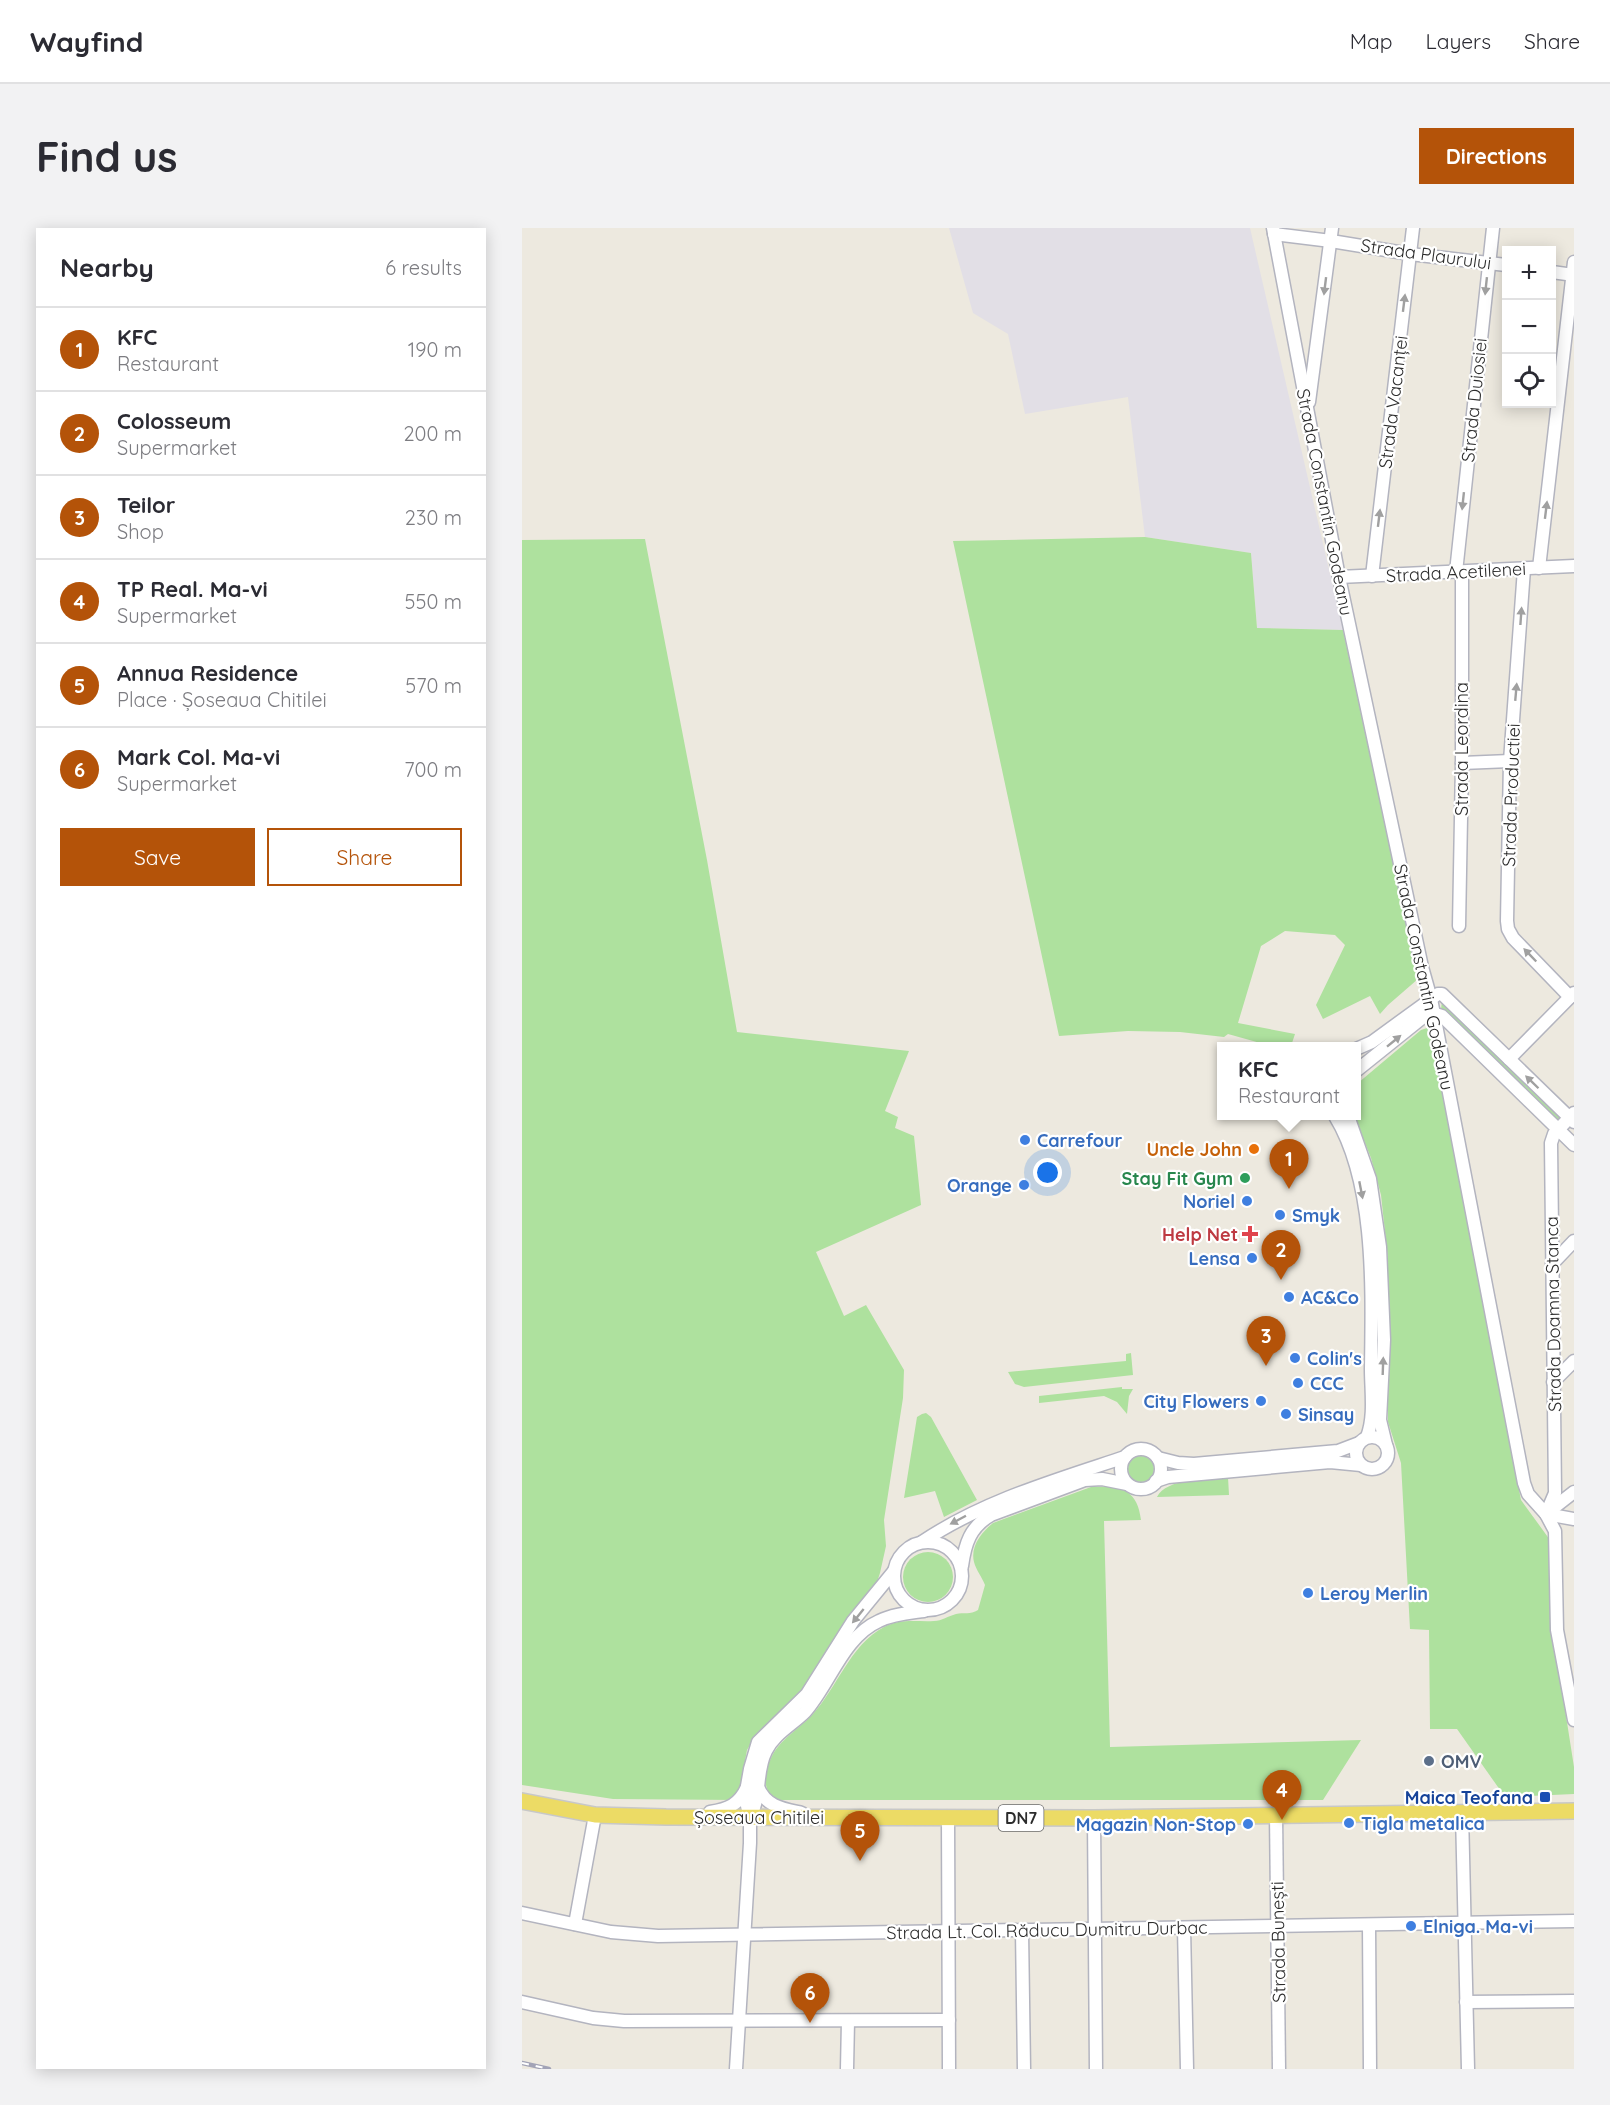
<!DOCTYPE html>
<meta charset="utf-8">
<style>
:root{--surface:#fff;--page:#f2f2f3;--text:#2b2b33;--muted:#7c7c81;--line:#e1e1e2;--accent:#b45309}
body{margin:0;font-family:Quicksand,sans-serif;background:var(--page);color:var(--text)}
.controls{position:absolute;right:18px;top:18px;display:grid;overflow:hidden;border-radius:0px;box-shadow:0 3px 15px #0003}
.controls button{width:54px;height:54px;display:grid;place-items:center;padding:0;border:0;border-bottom:2px solid var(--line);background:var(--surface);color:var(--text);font:30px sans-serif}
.you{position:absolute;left:526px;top:945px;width:21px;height:21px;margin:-15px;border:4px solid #fff;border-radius:50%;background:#1a73e8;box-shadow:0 0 0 9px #1a73e833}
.badge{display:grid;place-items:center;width:39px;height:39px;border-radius:50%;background:var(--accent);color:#fff;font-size:20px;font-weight:700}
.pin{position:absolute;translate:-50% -50px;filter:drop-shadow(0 2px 3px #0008)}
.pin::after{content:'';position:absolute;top:32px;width:21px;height:18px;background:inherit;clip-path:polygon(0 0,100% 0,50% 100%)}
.popup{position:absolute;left:695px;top:814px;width:144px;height:78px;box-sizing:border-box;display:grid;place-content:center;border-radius:0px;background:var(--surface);filter:drop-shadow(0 2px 4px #0005);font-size:20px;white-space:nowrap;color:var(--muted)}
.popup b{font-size:22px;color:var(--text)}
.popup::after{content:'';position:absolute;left:50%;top:100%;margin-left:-12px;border:12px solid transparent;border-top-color:var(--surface)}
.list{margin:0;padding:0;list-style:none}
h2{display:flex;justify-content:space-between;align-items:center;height:78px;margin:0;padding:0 24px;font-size:26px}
h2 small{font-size:20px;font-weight:400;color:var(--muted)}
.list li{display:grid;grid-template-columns:39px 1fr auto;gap:18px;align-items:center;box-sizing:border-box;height:84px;padding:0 24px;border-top:2px solid var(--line)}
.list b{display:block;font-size:22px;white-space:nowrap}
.list p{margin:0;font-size:20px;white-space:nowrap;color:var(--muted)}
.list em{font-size:20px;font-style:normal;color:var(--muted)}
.actions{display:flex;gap:12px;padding:18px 24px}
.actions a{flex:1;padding:14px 0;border:2px solid var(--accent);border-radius:0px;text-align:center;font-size:21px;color:var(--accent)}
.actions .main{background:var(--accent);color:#fff}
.icon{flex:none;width:33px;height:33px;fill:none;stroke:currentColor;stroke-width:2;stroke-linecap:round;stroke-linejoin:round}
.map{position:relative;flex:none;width:1052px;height:1841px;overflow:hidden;border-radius:0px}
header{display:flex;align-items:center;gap:36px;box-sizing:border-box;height:84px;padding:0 30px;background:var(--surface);border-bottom:2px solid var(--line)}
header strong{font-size:28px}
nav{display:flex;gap:33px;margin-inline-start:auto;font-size:21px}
.intro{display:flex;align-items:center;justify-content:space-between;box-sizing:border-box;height:144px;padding:0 36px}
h1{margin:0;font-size:42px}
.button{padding:15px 27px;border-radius:0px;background:var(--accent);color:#fff;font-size:21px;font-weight:700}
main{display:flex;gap:36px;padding:0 36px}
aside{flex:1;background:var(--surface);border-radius:0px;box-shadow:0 3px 15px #0003}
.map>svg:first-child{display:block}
.industrial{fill:#e2dfe6}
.green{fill:#aee19e}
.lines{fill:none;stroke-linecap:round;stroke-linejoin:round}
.minor-casing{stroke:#b3b4bf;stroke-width:15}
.major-casing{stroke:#c8c8c8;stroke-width:18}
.minor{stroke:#fff;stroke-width:12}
.major{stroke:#ecdb65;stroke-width:15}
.rail-casing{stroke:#a2a3b6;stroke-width:4.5}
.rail{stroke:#fff;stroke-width:2;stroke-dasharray:7;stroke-linecap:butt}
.oneway{fill:#a0a0a0}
.shop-dot{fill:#3f7fe0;stroke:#fff;stroke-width:2}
.food-dot{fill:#e8710a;stroke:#fff;stroke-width:2}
.leisure-dot{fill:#2e9e5b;stroke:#fff;stroke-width:2}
.health-dot{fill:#e0444e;stroke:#fff;stroke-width:2}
.service-dot{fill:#5c6f8a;stroke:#fff;stroke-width:2}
.transit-dot{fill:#1a4fb4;stroke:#fff;stroke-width:2}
.labels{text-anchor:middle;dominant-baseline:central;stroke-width:4.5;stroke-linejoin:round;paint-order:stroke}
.shield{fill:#fff;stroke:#6b6b6b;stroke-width:1.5}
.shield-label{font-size:16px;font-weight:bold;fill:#2c2c2c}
.street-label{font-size:18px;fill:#2c2c2c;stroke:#fff}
.shop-label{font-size:18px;font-weight:bold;fill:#366cbe;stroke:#fff;text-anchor:start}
.food-label{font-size:18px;font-weight:bold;fill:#c56008;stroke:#fff;text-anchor:end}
.leisure-label{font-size:18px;font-weight:bold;fill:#27864d;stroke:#fff;text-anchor:end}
.health-label{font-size:18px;font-weight:bold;fill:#be3a42;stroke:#fff;text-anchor:end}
.service-label{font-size:18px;font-weight:bold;fill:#4e5e75;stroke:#fff;text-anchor:start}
.transit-label{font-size:18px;font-weight:bold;fill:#164399;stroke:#fff;text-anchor:end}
</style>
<header>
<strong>Wayfind</strong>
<nav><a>Map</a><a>Layers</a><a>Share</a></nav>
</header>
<div class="intro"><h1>Find us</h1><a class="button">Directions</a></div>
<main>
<aside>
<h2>Nearby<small>6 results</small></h2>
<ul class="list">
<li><span class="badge">1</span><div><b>KFC</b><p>Restaurant</p></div><em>190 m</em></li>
<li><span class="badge">2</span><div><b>Colosseum</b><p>Supermarket</p></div><em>200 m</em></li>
<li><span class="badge">3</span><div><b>Teilor</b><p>Shop</p></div><em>230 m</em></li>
<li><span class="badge">4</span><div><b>TP Real. Ma-vi</b><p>Supermarket</p></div><em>550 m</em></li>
<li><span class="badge">5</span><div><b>Annua Residence</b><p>Place · Șoseaua Chitilei</p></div><em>570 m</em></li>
<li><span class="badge">6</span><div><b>Mark Col. Ma-vi</b><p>Supermarket</p></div><em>700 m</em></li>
</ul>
<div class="actions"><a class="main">Save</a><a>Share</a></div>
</aside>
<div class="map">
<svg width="1052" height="1841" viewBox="0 0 1052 1841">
<rect width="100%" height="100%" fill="#ede9df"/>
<path class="industrial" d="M 427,0 L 728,0 L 821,402 L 735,400 L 729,325 L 623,309 L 606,169 L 503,186 L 486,106 L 451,85 Z"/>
<g class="green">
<path d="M 623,309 L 729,325 L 735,400 L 821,402 L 896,751 L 866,777 L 858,786 L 848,768 L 801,791 L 794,777 L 823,717 L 813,707 L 763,703 L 739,718 L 716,795 L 773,806 L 769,818 L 749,818 L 706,806 L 702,809 L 658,804 L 606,803 L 537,808 L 431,313 Z"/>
<path d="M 123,311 L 185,632 L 215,804 L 387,823 L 363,883 L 376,889 L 373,900 L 392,908 L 399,977 L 294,1024 L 322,1088 L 344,1077 L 382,1142 L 381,1170 L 362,1292 L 364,1318 L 358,1345 L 355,1354 L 333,1380 L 280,1464 L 242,1499 L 232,1510 L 225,1522 L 216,1572 L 91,1571 L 0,1557 L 0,312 Z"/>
<path d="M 920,772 L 1037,887 L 1038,892 L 1034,894 L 919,782 Z"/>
<path d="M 905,800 L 909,801 L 999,1272 L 1028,1312 L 1029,1392 L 1052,1539 L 1052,1566 L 983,1569 L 935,1501 L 908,1501 L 907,1402 L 888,1401 L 879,1235 L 866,1194 L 866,1032 L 859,967 L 849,930 L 832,888 L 834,888 L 836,855 L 899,802 Z"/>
<path d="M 609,1125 L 611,1147 L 502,1159 L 493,1156 L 486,1144 L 604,1133 L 604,1126 Z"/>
<path d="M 600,1159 L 600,1161 L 611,1161 L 607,1168 L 605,1186 L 595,1174 L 582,1168 L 517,1175 L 517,1168 Z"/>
<path d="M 404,1185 L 409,1189 L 455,1272 L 422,1289 L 413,1263 L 382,1270 L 395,1189 L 400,1186 Z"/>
<circle cx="619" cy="1241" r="13"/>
<path d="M 706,1249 L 707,1267 L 635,1269 C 644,1250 687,1251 706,1249 Z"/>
<path d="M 569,1259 C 598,1258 615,1260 619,1292 L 582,1293 L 588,1519 L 839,1512 L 801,1572 L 253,1572 C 240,1562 242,1544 249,1530 C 257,1512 277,1501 290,1487 C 316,1459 327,1418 362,1399 C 379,1390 394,1394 412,1393 C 420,1393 426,1388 434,1386 C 442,1384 448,1387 456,1382 L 463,1357 C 460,1349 454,1342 452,1334 C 448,1318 460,1304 471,1295 Z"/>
<circle cx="406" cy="1349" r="25"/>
</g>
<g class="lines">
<defs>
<g id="minor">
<path d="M 751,0 L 817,349 L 900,739 L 909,771 L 1002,1255 L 1006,1266 L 1024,1286 L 1033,1303 L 1035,1402 L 1052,1492"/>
<path d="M 752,6 L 809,13 L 888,26 L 984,37"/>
<path d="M 1030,44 L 1052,47"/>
<path d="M 787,174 L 810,0"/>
<path d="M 1017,340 L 1052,34"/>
<path d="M 1002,341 L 988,533 L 985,693 L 986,701 L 991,710 L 1048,769"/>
<path d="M 934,344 L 971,0"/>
<path d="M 850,348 L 891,0"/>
<path d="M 817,349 L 1052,338"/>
<path d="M 940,535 L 988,533"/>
<path d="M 937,698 L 940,535 L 940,344"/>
<path d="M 910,785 L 920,788 L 1052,917"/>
<path d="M 834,821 L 850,814 L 916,766 L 920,766 L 1052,894"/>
<path d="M 987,831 L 1052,765"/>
<path d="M 834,843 L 900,790 L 910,785"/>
<path d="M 813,888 C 854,955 850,1064 849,1141 C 849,1163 853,1188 845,1209"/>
<path d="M 826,888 L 848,951 L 858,1019 L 862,1112 L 858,1192 L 864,1217"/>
<path d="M 1030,1036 L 1052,1013"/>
<path d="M 1031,1154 L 1052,1133"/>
<circle cx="850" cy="1225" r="16"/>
<circle cx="619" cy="1241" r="20"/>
<path d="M 636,1230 L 656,1235 L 672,1236 L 816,1223 L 837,1215"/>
<path d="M 634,1253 L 646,1249 L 808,1234 L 839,1237"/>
<path d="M 1025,1285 L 1052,1264"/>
<path d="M 1024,1286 L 1033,1265 L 1029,915 L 1032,906 L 1052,885"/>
<path d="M 1024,1286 L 1052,1291"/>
<circle cx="406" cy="1348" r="34"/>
<path d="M 400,1314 C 461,1273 534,1252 603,1229"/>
<path d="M 440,1338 C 443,1316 448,1299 469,1287 L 563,1252 L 580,1251 L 605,1256"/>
<path d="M 236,1559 C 244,1579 262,1581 280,1585"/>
<path d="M 188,1584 C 206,1581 217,1577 225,1559"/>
<path d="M 940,1585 L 946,1841"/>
<path d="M 754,1587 L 757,1841"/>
<path d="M 228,1589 C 240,1568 233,1544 244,1523 C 252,1506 270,1497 283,1484 C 308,1456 321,1409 357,1393 C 371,1386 387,1385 402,1383"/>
<path d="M 426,1590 L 427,1841"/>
<path d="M 572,1590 L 574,1841"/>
<path d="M 0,1685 L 89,1704 L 136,1708 L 1052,1693"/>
<path d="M 53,1696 L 73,1587"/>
<path d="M 847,1697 L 848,1841"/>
<path d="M 662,1700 L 665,1841"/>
<path d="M 500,1703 L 502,1841"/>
<path d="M 0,1774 L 71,1790 L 102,1793 L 427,1792"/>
<path d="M 944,1774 L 1052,1773"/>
<path d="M 214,1841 L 228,1615 L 228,1589 L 225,1578 L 225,1558 L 228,1541 L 236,1514 L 285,1466 L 331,1393 L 372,1343"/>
<path d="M 325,1841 L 326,1793"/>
</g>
<path id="major" d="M 0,1573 L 73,1587 L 144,1589 L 572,1590 L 1052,1583"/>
</defs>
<use href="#minor" class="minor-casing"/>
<use href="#major" class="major-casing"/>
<use href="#minor" class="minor"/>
<use href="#major" class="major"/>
<defs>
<path id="rail" d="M 0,1835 L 27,1841"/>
</defs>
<use href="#rail" class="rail-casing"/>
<use href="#rail" class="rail"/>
</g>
<defs><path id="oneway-solid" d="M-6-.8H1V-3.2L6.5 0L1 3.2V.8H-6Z" transform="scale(1.5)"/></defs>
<g class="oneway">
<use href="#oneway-solid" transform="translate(803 58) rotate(97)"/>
<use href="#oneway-solid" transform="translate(964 58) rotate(96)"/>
<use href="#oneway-solid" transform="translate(882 75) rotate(-83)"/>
<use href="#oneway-solid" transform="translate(941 273) rotate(96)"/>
<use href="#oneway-solid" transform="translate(1024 282) rotate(-83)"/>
<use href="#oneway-solid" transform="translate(857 290) rotate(-83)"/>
<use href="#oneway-solid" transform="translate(999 388) rotate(-86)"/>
<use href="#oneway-solid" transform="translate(994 464) rotate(-85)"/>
<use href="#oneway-solid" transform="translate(1008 727) rotate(-134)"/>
<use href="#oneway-solid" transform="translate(872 813) rotate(-39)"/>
<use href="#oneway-solid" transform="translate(1010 854) rotate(-136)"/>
<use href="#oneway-solid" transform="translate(839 962) rotate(79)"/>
<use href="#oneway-solid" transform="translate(861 1138) rotate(-88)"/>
<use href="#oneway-solid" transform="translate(436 1292) rotate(152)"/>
<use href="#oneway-solid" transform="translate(336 1388) rotate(129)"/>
</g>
<g class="shop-dot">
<circle cx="503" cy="912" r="6"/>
<circle cx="502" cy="957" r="6"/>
<circle cx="725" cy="973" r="6"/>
<circle cx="758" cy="987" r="6"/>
<circle cx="730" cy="1030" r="6"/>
<circle cx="767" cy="1069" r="6"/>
<circle cx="773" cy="1130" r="6"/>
<circle cx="776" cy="1155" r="6"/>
<circle cx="739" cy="1173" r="6"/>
<circle cx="764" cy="1186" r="6"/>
<circle cx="786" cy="1365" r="6"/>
<circle cx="827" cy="1595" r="6"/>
<circle cx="726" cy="1596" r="6"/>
<circle cx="889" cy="1698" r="6"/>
</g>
<circle class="food-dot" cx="732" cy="921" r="6"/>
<circle class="leisure-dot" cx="723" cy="950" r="6"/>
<path class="health-dot" d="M725 997h6v6h6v6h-6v6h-6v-6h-6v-6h6z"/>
<circle class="service-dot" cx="907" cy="1533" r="6"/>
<rect class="transit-dot" x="1017" y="1563" width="12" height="12" rx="3"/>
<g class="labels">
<rect class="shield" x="476.5" y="1577" width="45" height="26" rx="4.5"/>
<g class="shield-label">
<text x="499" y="1590">DN7</text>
</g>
<g class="street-label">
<text transform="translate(904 26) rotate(8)">Strada Plaurului</text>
<text transform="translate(952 172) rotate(-84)">Strada Duiosiei</text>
<text transform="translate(871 174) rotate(-83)">Strada Vacanței</text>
<text transform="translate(803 274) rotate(79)">Strada Constantin Godeanu</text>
<text transform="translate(934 344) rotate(-3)">Strada Acetilenei</text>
<text transform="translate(939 521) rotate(-90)">Strada Leordina</text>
<text transform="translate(989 567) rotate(-88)">Strada Productiei</text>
<text transform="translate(902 749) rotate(78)">Strada Constantin Godeanu</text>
<text transform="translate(1031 1086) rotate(-91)">Strada Doamna Stanca</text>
<text x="237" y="1589">Șoseaua Chitilei</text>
<text transform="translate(525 1702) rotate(-1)">Strada Lt. Col. Răducu Dumitru Durbac</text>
<text transform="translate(756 1714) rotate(-91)">Strada Bunești</text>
</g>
<g class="shop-label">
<text x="515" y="912">Carrefour</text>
<text x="490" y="957" text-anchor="end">Orange</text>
<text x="713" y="973" text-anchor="end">Noriel</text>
<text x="770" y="987">Smyk</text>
<text x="718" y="1030" text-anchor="end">Lensa</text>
<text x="779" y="1069">AC&amp;Co</text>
<text x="785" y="1130">Colin's</text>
<text x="788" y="1155">CCC</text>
<text x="727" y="1173" text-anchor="end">City Flowers</text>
<text x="776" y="1186">Sinsay</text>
<text x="798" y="1365">Leroy Merlin</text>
<text x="839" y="1595">Tigla metalica</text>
<text x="714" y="1596" text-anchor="end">Magazin Non-Stop</text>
<text x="901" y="1698">Elniga. Ma-vi</text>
</g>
<g class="food-label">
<text x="720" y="921">Uncle John</text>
</g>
<g class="leisure-label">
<text x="711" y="950">Stay Fit Gym</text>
</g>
<g class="health-label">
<text x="716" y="1006">Help Net</text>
</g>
<g class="service-label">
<text x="919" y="1533">OMV</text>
</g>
<g class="transit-label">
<text x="1011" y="1569">Maica Teofana</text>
</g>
</g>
</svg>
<div class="controls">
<button>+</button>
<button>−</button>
<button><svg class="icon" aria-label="locate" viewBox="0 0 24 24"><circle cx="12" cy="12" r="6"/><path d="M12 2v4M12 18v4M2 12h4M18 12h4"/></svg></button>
</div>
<div class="you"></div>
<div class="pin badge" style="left:767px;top:961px">1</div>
<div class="popup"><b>KFC</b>Restaurant</div>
<div class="pin badge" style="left:759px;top:1052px">2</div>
<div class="pin badge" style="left:744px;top:1138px">3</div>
<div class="pin badge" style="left:760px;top:1592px">4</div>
<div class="pin badge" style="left:338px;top:1633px">5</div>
<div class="pin badge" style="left:288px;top:1795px">6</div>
</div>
</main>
